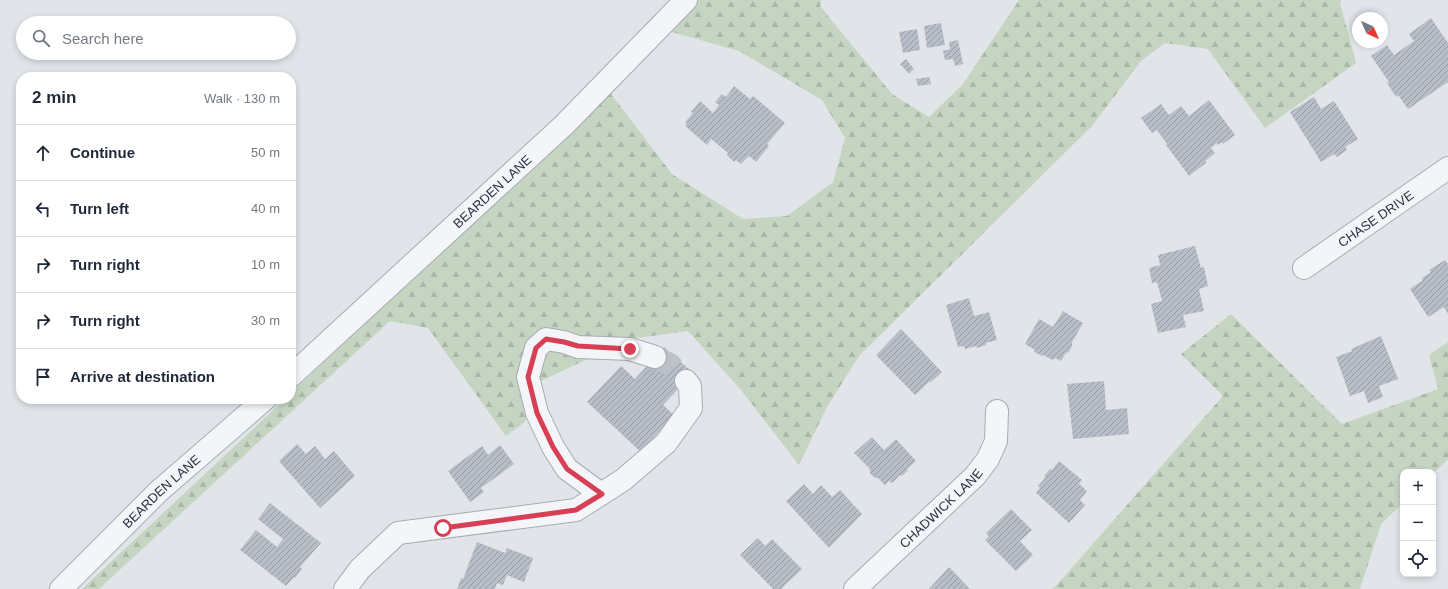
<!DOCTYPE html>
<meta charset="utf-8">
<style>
:root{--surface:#fff;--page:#f2f2f3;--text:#1f2937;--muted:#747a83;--line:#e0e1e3}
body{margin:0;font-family:Helvetica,sans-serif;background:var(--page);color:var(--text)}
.controls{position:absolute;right:12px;bottom:12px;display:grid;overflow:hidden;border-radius:8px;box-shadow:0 2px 6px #0003}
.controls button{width:36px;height:36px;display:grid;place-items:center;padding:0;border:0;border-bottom:1px solid var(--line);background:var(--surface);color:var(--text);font:20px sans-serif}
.compass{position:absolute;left:1352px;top:12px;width:36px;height:36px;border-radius:50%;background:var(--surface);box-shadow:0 2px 6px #0003;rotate:135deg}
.stop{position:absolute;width:12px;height:12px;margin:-9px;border:3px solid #d63f54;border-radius:50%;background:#fff}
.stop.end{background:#d63f54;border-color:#fff;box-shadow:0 1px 4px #0008}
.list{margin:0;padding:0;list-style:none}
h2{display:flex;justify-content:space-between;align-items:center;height:52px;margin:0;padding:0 16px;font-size:17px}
h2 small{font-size:13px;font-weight:400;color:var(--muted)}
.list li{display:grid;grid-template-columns:26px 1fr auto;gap:12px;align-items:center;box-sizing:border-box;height:56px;padding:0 16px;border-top:1px solid var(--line)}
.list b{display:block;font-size:15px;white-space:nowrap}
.list em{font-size:13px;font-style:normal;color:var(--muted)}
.icon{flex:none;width:22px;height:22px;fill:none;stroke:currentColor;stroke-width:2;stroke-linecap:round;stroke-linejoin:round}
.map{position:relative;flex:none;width:1448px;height:589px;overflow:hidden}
.search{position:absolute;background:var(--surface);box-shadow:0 2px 6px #0003;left:16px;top:16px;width:280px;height:44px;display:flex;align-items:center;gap:10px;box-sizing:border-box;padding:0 14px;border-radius:22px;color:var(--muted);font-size:15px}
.panel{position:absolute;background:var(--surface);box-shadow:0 2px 6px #0003;left:16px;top:72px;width:280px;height:332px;border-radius:16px}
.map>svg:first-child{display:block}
.forest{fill:url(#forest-firs)}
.building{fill:url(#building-hatch)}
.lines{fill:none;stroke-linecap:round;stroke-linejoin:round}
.minor-tunnel{stroke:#bcc1c9;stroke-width:22;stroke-dasharray:22 11;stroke-linecap:butt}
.minor-casing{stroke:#a6acb5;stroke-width:24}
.minor{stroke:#f4f5f8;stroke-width:22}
.route{stroke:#d63f54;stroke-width:5}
.labels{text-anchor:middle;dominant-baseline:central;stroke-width:3.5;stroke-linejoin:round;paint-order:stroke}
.street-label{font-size:13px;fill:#283243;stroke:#f1f4f8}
</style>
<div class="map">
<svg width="1448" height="589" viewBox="0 0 1448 589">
<defs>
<pattern id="forest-firs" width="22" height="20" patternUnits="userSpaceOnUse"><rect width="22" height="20" fill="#c6d5c1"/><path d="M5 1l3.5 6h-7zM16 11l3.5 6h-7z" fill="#aab7a7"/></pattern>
<pattern id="building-hatch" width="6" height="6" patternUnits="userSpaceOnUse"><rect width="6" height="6" fill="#b8bec8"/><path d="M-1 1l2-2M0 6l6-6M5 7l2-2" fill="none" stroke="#969ba4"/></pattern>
</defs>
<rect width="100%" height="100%" fill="#e1e5ea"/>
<g class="forest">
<path d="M 695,0 L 821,0 L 820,6 L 892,94 L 929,117 L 963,84 L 1019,0 L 1341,0 L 1340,3 L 1356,63 L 1265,128 L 1208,49 L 1165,43 L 1141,61 L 1092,126 L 859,356 L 827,407 L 799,465 L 741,390 L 688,331 L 630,339 L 541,381 L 525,422 L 506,436 L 428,328 L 390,321 L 99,589 L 82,589 L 285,399 L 291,399 L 291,393 L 527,172 L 608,90 L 672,174 L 743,219 L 787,216 L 833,182 L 845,138 L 822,100 L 739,51 L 665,30 Z"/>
<path d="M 1231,314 L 1342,424 L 1438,389 L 1429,355 L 1448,342 L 1448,459 L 1433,474 L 1433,472 L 1403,472 L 1403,503 L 1381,524 L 1360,589 L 1053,589 L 1223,396 L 1181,354 Z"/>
</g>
<g class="building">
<path d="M 1431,18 L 1448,43 L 1448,82 L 1408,109 L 1398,95 L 1396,97 L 1387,83 L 1389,82 L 1371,56 L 1387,45 L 1394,55 L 1414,41 L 1409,34 Z"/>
<path d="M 941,23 L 945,45 L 927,48 L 924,26 Z"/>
<path d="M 917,29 L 920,50 L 903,53 L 899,32 Z"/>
<path d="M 958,40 L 963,64 L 955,66 L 953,59 L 945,60 L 943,51 L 950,49 L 949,42 Z"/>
<path d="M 906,59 L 914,69 L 909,74 L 900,64 Z"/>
<path d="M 929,77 L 931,84 L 918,86 L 916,79 Z"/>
<path d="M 734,86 L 750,99 L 753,96 L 785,123 L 767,144 L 769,146 L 756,162 L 749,156 L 741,164 L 736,160 L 734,162 L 727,155 L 728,153 L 711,139 L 707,145 L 685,126 L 687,123 L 685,122 L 693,113 L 691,112 L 700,101 L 713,113 L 719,105 L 715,102 L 722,94 L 726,97 Z"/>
<path d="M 1314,97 L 1321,109 L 1334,101 L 1358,139 L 1345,147 L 1347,150 L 1337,157 L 1334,154 L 1321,162 L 1290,112 Z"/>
<path d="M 1209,100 L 1235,135 L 1223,144 L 1222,142 L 1218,145 L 1217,143 L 1211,148 L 1215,153 L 1205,161 L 1206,163 L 1189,176 L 1166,145 L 1167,144 L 1157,130 L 1152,133 L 1141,118 L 1161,104 L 1169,115 L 1181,106 L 1189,116 Z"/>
<path d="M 1195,246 L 1201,268 L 1204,267 L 1208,286 L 1199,289 L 1204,311 L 1183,315 L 1186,327 L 1158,333 L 1151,304 L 1162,301 L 1157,282 L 1152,283 L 1149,268 L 1160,265 L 1158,255 Z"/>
<path d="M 1445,260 L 1448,264 L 1448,314 L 1444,307 L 1428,317 L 1410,289 L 1423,280 L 1422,278 L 1431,272 L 1429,270 Z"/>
<path d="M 969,298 L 974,316 L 989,312 L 997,340 L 986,343 L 986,345 L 977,348 L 976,346 L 965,349 L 964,346 L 958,347 L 946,305 Z"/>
<path d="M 1063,311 L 1083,323 L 1072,342 L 1072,346 L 1069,352 L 1066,353 L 1061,361 L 1055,358 L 1053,360 L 1043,355 L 1042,356 L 1034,352 L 1035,350 L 1025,344 L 1039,319 L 1053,327 Z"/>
<path d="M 901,329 L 942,372 L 931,382 L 930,381 L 915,395 L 876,355 Z"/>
<path d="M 1381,336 L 1398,379 L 1379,386 L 1383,397 L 1368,403 L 1364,391 L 1350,396 L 1336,357 L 1352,351 L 1351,349 Z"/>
<path d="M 664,347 L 693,373 L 663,405 L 674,415 L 641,452 L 587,402 L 621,366 L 635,379 Z"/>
<path d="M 1104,381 L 1106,410 L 1127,408 L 1129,434 L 1073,439 L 1067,384 Z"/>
<path d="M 872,437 L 884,450 L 896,439 L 916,461 L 907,469 L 908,470 L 902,476 L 900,475 L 892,483 L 889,481 L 885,485 L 878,478 L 875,478 L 870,473 L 870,469 L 854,453 Z"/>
<path d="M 297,444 L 306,454 L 315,446 L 325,459 L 334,451 L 355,476 L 320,508 L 279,461 Z"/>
<path d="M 500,445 L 514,464 L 481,488 L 484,492 L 470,502 L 448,471 L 482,446 L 488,455 Z"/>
<path d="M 1059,461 L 1082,480 L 1079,484 L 1087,491 L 1080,500 L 1085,505 L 1069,523 L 1036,493 L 1040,488 L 1038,486 L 1046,477 L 1044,476 L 1050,469 L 1052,470 Z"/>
<path d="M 804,484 L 813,494 L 821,485 L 832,497 L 840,490 L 862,514 L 829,548 L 786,501 Z"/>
<path d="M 270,503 L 321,543 L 300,567 L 302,569 L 295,578 L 294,577 L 286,586 L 240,550 L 256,530 L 277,547 L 283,539 L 258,519 Z"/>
<path d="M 1011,509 L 1032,530 L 1020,541 L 1033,555 L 1016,571 L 985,540 L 989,536 L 986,533 Z"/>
<path d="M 758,538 L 765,546 L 772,539 L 802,569 L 781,589 L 773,589 L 740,555 Z"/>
<path d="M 477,542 L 505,553 L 507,548 L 533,558 L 524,582 L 507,575 L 503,585 L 497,583 L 495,589 L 457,589 L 461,578 L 463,579 Z"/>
<path d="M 949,567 L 970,589 L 929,589 Z"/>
</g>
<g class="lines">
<path class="minor-tunnel" d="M 655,357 L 670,364 L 686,381"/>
<defs>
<g id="minor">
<path id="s1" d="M 1304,268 L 1448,168"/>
<path id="s2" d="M 291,376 L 564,125 L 686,0"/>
<path d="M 601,494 L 567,469 L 553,447 L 537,413 L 528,377 L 536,348 L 546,339 L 564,342 L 578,347 L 630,349 L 655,357"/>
<path id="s3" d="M 61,589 L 159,491 L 265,399"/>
<path d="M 345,589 L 360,569 L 398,533 L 576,510 L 623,480 L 666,443 L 691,408 L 690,386 L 686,381"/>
<path id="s4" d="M 855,589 L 975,476 L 988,459 L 996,441 L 997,411"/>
</g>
</defs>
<use href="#minor" class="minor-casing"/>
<use href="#minor" class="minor"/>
</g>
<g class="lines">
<path class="route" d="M 443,528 L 576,510 L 602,494 L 567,469 L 553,447 L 537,413 L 528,377 L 536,348 L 546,339 L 564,342 L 578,346 L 630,349"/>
</g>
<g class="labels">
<g class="street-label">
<text stroke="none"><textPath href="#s2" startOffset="273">BEARDEN LANE</textPath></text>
<text stroke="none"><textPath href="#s1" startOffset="87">CHASE DRIVE</textPath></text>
<text stroke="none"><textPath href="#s3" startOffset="140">BEARDEN LANE</textPath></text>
<text stroke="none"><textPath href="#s4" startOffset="118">CHADWICK LANE</textPath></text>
</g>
</g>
</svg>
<div class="controls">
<button>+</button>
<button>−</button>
<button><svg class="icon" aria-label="locate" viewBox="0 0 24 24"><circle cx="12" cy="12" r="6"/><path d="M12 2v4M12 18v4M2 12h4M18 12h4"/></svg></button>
</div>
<svg class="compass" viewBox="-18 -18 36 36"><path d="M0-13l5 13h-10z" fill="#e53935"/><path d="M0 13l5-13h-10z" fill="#747a83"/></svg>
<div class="stop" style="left:443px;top:528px"></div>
<div class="stop end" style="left:630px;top:349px"></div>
<div class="search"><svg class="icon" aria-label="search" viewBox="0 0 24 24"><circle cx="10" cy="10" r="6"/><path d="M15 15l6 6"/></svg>Search here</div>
<section class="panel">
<h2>2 min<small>Walk · 130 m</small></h2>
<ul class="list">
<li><svg class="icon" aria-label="ahead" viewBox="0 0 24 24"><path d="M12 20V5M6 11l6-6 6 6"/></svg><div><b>Continue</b></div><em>50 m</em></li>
<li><svg class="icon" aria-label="left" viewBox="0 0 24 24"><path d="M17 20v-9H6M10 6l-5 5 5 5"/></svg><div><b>Turn left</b></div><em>40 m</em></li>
<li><svg class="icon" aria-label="right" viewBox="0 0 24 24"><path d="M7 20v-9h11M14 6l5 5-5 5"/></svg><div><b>Turn right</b></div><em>10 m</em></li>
<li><svg class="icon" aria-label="right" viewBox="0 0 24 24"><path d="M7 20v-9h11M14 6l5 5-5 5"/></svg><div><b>Turn right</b></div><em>30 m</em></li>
<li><svg class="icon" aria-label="arrive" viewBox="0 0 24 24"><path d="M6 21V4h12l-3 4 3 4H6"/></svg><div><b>Arrive at destination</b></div></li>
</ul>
</section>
</div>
